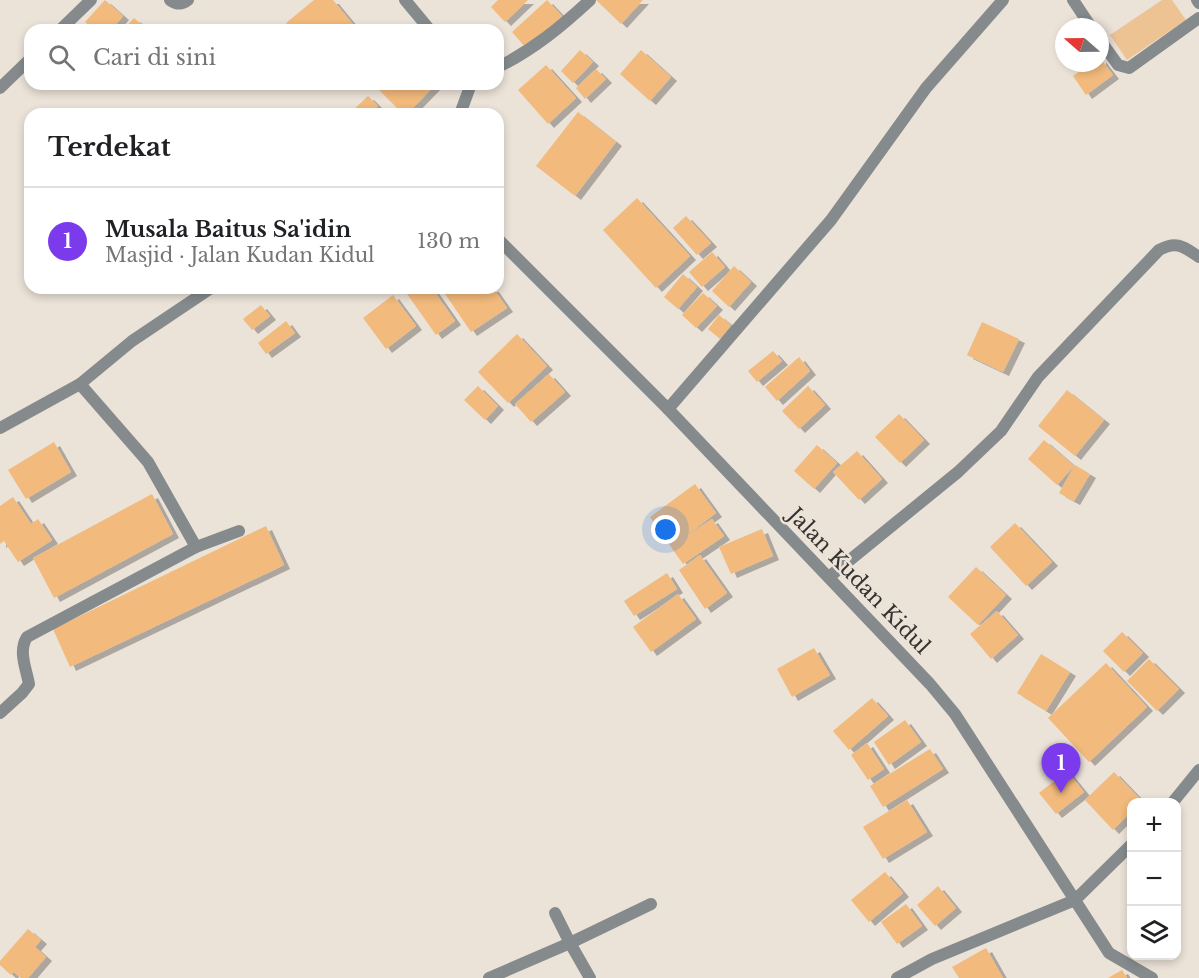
<!DOCTYPE html>
<html lang="id">
<meta charset="utf-8">
<style>
:root{--surface:#fff;--page:#f6f6f6;--text:#202124;--muted:#757577;--line:#e0e0e0;--accent:#7c3aed}
body{margin:0;font-family:"Libre Baskerville",serif;background:var(--page);color:var(--text)}
.controls{position:absolute;right:18px;bottom:18px;display:grid;overflow:hidden;border-radius:12px;box-shadow:0 3px 9px #0003}
.controls button{width:54px;height:54px;display:grid;place-items:center;padding:0;border:0;border-bottom:2px solid var(--line);background:var(--surface);color:var(--text);font:30px sans-serif}
.compass{position:absolute;left:1055px;top:18px;width:54px;height:54px;border-radius:50%;background:var(--surface);box-shadow:0 3px 9px #0003;rotate:290deg}
.you{position:absolute;left:666px;top:530px;width:21px;height:21px;margin:-15px;border:4px solid #fff;border-radius:50%;background:#1a73e8;box-shadow:0 0 0 9px #1a73e833}
.badge{display:grid;place-items:center;width:39px;height:39px;border-radius:50%;background:var(--accent);color:#fff;font-size:20px;font-weight:700}
.pin{position:absolute;translate:-50% -50px;filter:drop-shadow(0 2px 3px #0008)}
.pin::after{content:'';position:absolute;top:32px;width:21px;height:18px;background:inherit;clip-path:polygon(0 0,100% 0,50% 100%)}
.list{margin:0;padding:0;list-style:none}
h2{display:flex;justify-content:space-between;align-items:center;height:78px;margin:0;padding:0 24px;font-size:26px}
h2 small{font-size:20px;font-weight:400;color:var(--muted)}
.list li{display:grid;grid-template-columns:39px 1fr auto;gap:18px;align-items:center;box-sizing:border-box;height:108px;padding:0 24px;border-top:2px solid var(--line)}
.list b{display:block;font-size:22px;white-space:nowrap}
.list p{margin:0;font-size:20px;white-space:nowrap;color:var(--muted)}
.list em{font-size:20px;font-style:normal;color:var(--muted)}
.icon{flex:none;width:33px;height:33px;fill:none;stroke:currentColor;stroke-width:2;stroke-linecap:round;stroke-linejoin:round}
.map{position:relative;flex:none;width:1199px;height:978px;overflow:hidden}
.search{position:absolute;background:var(--surface);box-shadow:0 3px 9px #0003;left:24px;top:24px;width:480px;height:66px;display:flex;align-items:center;gap:15px;box-sizing:border-box;padding:0 21px;border-radius:18px;color:var(--muted);font-size:22px}
.panel{position:absolute;background:var(--surface);box-shadow:0 3px 9px #0003;left:24px;top:108px;width:480px;height:186px;border-radius:18px}
.map>svg:first-child{display:block}
.green{fill:#eec394}
.building{fill:#f2ba7c;filter:url(#shadow)}
.lines{fill:none;stroke-linecap:round;stroke-linejoin:round}
.minor{stroke:#858b8c;stroke-width:12}
.labels{text-anchor:middle;dominant-baseline:central;stroke-width:5;stroke-linejoin:round;paint-order:stroke}
.street-label{font-size:21px;fill:#36322f;stroke:#ebe2d8}
</style>
<div class="map">
<svg width="1199" height="978" viewBox="0 0 1199 978">
<defs>
<filter id="shadow"><feDropShadow dx="6" dy="4" stdDeviation="0" flood-color="#0004"/></filter>
</defs>
<rect width="100%" height="100%" fill="#ebe2d8"/>
<path class="green" d="M 1162,0 L 1172,0 L 1186,20 L 1127,60 L 1110,35 Z"/>
<g class="building">
<path d="M 105,0 L 123,16 L 111,30 L 94,30 L 85,22 Z"/>
<path d="M 314,0 L 333,0 L 356,28 L 353,30 L 292,30 L 286,23 Z"/>
<path d="M 498,0 L 528,0 L 505,22 L 491,7 Z"/>
<path d="M 547,0 L 562,16 L 526,48 L 512,32 Z"/>
<path d="M 596,0 L 643,0 L 621,24 Z"/>
<path d="M 134,18 L 148,30 L 123,30 Z"/>
<path d="M 1064,32 L 1064,48 L 1057,36 Z"/>
<path d="M 580,50 L 593,62 L 573,83 L 561,71 Z"/>
<path d="M 641,50 L 671,77 L 650,101 L 620,74 Z"/>
<path d="M 1100,58 L 1113,75 L 1086,95 L 1073,76 L 1091,63 L 1100,63 Z"/>
<path d="M 546,65 L 576,98 L 548,124 L 518,90 Z"/>
<path d="M 596,69 L 606,79 L 585,99 L 576,88 Z"/>
<path d="M 373,84 L 436,84 L 407,114 L 403,114 Z"/>
<path d="M 368,96 L 378,106 L 369,114 L 349,114 Z"/>
<path d="M 578,112 L 616,142 L 575,196 L 536,166 Z"/>
<path d="M 637,198 L 690,256 L 656,288 L 603,230 Z"/>
<path d="M 686,216 L 711,243 L 697,255 L 673,228 Z"/>
<path d="M 712,252 L 725,267 L 702,287 L 689,272 Z"/>
<path d="M 734,266 L 751,282 L 729,307 L 712,291 Z"/>
<path d="M 683,274 L 697,287 L 678,309 L 664,297 Z"/>
<path d="M 409,288 L 432,288 L 455,321 L 436,335 L 405,291 Z"/>
<path d="M 441,288 L 493,288 L 507,308 L 471,332 Z"/>
<path d="M 703,293 L 717,306 L 696,328 L 682,315 Z"/>
<path d="M 393,295 L 416,326 L 386,349 L 363,318 Z"/>
<path d="M 261,305 L 270,316 L 252,330 L 243,319 Z"/>
<path d="M 719,315 L 731,325 L 720,339 L 708,329 Z"/>
<path d="M 286,321 L 295,333 L 266,354 L 258,343 Z"/>
<path d="M 982,322 L 1019,339 L 1003,372 L 967,355 Z"/>
<path d="M 517,334 L 547,366 L 508,403 L 478,372 Z"/>
<path d="M 773,351 L 782,361 L 757,382 L 748,371 Z"/>
<path d="M 799,357 L 810,371 L 777,401 L 765,387 Z"/>
<path d="M 549,374 L 565,392 L 531,422 L 515,404 Z"/>
<path d="M 478,386 L 498,406 L 485,420 L 464,400 Z"/>
<path d="M 808,386 L 825,405 L 799,429 L 782,411 Z"/>
<path d="M 1067,390 L 1104,420 L 1075,456 L 1038,426 Z"/>
<path d="M 899,414 L 924,440 L 900,463 L 875,437 Z"/>
<path d="M 1044,440 L 1074,466 L 1057,485 L 1028,459 Z"/>
<path d="M 54,442 L 71,472 L 26,499 L 8,470 Z"/>
<path d="M 817,445 L 837,463 L 814,489 L 794,471 Z"/>
<path d="M 857,451 L 882,479 L 859,500 L 833,472 Z"/>
<path d="M 1075,465 L 1090,474 L 1074,501 L 1059,493 Z"/>
<path d="M 695,484 L 716,513 L 682,539 L 712,519 L 724,536 L 683,564 L 650,517 Z"/>
<path d="M 152,494 L 173,534 L 54,598 L 33,558 Z"/>
<path d="M 13,497 L 31,524 L 38,519 L 52,540 L 18,562 L 4,541 L 0,544 L 0,506 Z"/>
<path d="M 1015,523 L 1052,562 L 1026,586 L 990,547 Z"/>
<path d="M 266,526 L 284,565 L 70,667 L 53,629 Z"/>
<path d="M 762,529 L 773,556 L 731,574 L 719,547 Z"/>
<path d="M 700,555 L 727,593 L 705,609 L 679,570 Z"/>
<path d="M 976,567 L 1006,595 L 978,625 L 948,597 Z"/>
<path d="M 667,573 L 677,589 L 634,616 L 624,601 Z"/>
<path d="M 678,594 L 696,619 L 651,652 L 633,627 Z"/>
<path d="M 997,611 L 1018,635 L 991,659 L 970,634 Z"/>
<path d="M 1122,632 L 1143,653 L 1124,672 L 1103,651 Z"/>
<path d="M 814,648 L 830,675 L 792,697 L 777,669 Z"/>
<path d="M 1041,654 L 1070,672 L 1046,711 L 1017,693 Z"/>
<path d="M 1149,659 L 1179,689 L 1157,711 L 1127,681 Z"/>
<path d="M 1106,663 L 1147,707 L 1089,762 L 1048,718 Z"/>
<path d="M 872,698 L 888,716 L 849,750 L 833,731 Z"/>
<path d="M 905,720 L 921,742 L 889,765 L 874,742 Z"/>
<path d="M 867,743 L 884,769 L 868,780 L 851,755 Z"/>
<path d="M 930,749 L 943,769 L 883,807 L 870,786 Z"/>
<path d="M 1067,771 L 1084,792 L 1056,814 L 1039,793 Z"/>
<path d="M 1114,772 L 1143,802 L 1131,802 L 1131,812 L 1113,830 L 1085,800 Z"/>
<path d="M 907,800 L 927,832 L 883,859 L 863,827 Z"/>
<path d="M 885,872 L 903,893 L 869,922 L 851,900 Z"/>
<path d="M 938,886 L 956,908 L 935,926 L 917,905 Z"/>
<path d="M 906,904 L 922,926 L 897,944 L 881,922 Z"/>
<path d="M 28,929 L 41,940 L 35,947 L 46,957 L 28,978 L 21,978 L 14,972 L 11,975 L 0,965 L 0,961 Z"/>
<path d="M 986,948 L 1003,978 L 959,978 L 952,967 Z"/>
<path d="M 1122,970 L 1127,978 L 1108,978 Z"/>
</g>
<g class="lines">
<g class="minor">
<path d="M 170,0 C 177,5 182,5 188,0"/>
<path d="M 405,0 L 430,30"/>
<path d="M 1073,0 L 1091,27"/>
<path d="M 1197,0 L 1199,3"/>
<path d="M 60,30 L 91,0"/>
<path d="M 1100,40 L 1118,65 L 1129,68 L 1199,18"/>
<path d="M 498,67 C 533,50 562,26 590,0"/>
<path d="M 0,88 L 30,59"/>
<path d="M 460,114 L 471,84"/>
<path d="M 498,239 L 668,409 L 930,684 L 955,714 L 1109,953 L 1152,978"/>
<path d="M 80,384 L 148,462 L 196,547"/>
<path d="M 668,409 L 831,220 L 926,88 L 1003,0"/>
<path d="M 0,428 L 80,384 L 132,341 L 211,288"/>
<path d="M 829,577 L 958,472 L 1001,431 L 1038,377 L 1159,250 C 1177,240 1184,247 1199,257"/>
<path d="M 0,713 L 22,693 L 29,684 C 26,668 18,651 27,637 L 196,547 L 239,531"/>
<path d="M 1173,802 L 1199,770"/>
<path d="M 555,913 L 570,943 L 651,904"/>
<path d="M 489,978 L 570,943 L 590,978"/>
<path d="M 897,978 L 932,959 L 1075,900 L 1132,844"/>
</g>
</g>
<g class="labels">
<g class="street-label">
<text transform="translate(859 581) rotate(46)">Jalan Kudan Kidul</text>
</g>
</g>
</svg>
<div class="controls">
<button>+</button>
<button>−</button>
<button><svg class="icon" aria-label="layers" viewBox="0 0 24 24"><path d="M12 4l9 5-9 5-9-5zM3 14l9 5 9-5"/></svg></button>
</div>
<svg class="compass" viewBox="-18 -18 36 36"><path d="M0-13l5 13h-10z" fill="#e53935"/><path d="M0 13l5-13h-10z" fill="#757577"/></svg>
<div class="you"></div>
<div class="pin badge" style="left:1061px;top:793px">1</div>
<div class="search"><svg class="icon" aria-label="search" viewBox="0 0 24 24"><circle cx="10" cy="10" r="6"/><path d="M15 15l6 6"/></svg>Cari di sini</div>
<section class="panel">
<h2>Terdekat<small></small></h2>
<ul class="list">
<li><span class="badge">1</span><div><b>Musala Baitus Sa'idin</b><p>Masjid · Jalan Kudan Kidul</p></div><em>130 m</em></li>
</ul>
</section>
</div>
